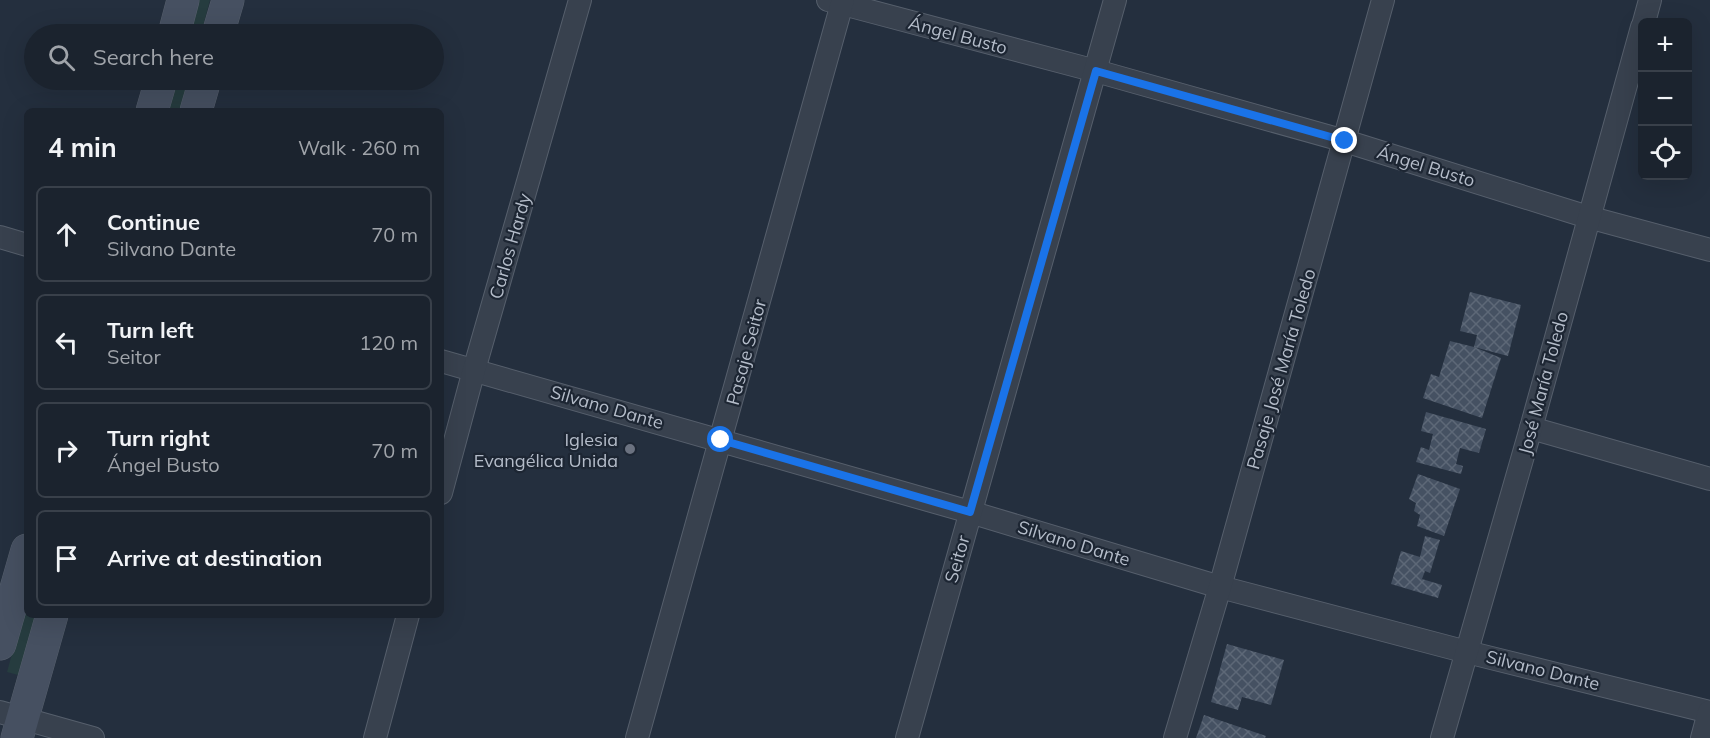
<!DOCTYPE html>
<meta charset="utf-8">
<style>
:root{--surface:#1b232e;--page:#282f3a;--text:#f1f3f6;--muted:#a0a4aa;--line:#39404a}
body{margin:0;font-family:Mulish,sans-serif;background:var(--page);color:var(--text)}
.controls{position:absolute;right:18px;top:18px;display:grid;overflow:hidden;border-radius:9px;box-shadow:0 6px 24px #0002}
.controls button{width:54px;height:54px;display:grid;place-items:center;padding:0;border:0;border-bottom:2px solid var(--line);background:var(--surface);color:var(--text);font:30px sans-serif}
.stop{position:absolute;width:18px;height:18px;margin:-14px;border:4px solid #1a73e8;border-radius:50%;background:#fff}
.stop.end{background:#1a73e8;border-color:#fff;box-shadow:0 2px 6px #0008}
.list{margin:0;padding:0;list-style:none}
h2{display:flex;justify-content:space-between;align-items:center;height:78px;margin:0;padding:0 24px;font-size:26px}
h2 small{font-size:20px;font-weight:400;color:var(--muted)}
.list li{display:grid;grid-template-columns:39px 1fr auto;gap:18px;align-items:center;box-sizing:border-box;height:96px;margin:0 12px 12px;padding:0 12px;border:2px solid var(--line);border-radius:9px}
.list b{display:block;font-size:22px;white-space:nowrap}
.list p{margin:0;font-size:20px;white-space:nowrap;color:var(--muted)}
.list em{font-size:20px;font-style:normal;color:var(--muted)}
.icon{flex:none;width:33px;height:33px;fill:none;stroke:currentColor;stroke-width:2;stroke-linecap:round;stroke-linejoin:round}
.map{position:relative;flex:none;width:1710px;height:738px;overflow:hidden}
.search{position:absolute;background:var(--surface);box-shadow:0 6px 24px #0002;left:24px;top:24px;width:420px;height:66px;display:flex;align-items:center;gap:15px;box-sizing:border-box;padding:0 21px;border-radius:33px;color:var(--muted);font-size:22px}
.panel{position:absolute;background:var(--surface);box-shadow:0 6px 24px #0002;left:24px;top:108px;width:420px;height:510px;border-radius:9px}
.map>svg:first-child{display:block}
.green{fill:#263c3f}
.building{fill:url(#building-cross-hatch)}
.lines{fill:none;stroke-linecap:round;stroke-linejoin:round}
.minor-casing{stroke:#565f6c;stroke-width:24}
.secondary-casing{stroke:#565f6c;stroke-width:33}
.minor{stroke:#38414e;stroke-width:22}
.secondary{stroke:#465061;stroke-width:32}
.route{stroke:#1a73e8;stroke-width:8}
.worship-dot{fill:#6b7280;stroke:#1d2633;stroke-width:2}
.labels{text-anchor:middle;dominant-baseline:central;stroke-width:4.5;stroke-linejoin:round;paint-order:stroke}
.street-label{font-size:18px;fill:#b4bcc9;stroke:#1d2633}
.poi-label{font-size:18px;fill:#b4bcc9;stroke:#1d2633;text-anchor:end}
</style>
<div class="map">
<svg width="1710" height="738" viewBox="0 0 1710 738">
<defs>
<pattern id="building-cross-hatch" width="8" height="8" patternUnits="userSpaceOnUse" patternTransform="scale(1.5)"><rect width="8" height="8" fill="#455162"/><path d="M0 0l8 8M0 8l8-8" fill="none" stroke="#5d6877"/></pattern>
</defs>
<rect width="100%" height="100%" fill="#242f3e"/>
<g class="green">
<path d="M 195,0 L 210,0 L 201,34 L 186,34 Z"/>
<path d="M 173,80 L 188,80 L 180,111 L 164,111 Z"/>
<path d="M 27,599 L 27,615 L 39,615 L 22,676 L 7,672 Z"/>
</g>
<g class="building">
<path d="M 1470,292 L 1521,305 L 1508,356 L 1474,347 L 1501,358 L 1482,418 L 1423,398 L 1431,374 L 1439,377 L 1450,341 L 1474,347 L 1477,335 L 1460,331 Z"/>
<path d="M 1426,412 L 1486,429 L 1479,453 L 1460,448 L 1456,464 L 1463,466 L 1461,474 L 1416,462 L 1421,447 L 1429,450 L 1433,434 L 1421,431 Z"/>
<path d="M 1418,474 L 1460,489 L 1444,536 L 1417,526 L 1420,515 L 1414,511 L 1416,503 L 1409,499 Z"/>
<path d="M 1425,536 L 1440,540 L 1430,573 L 1425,571 L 1422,579 L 1442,585 L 1438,598 L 1391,584 L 1401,551 L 1420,557 Z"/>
<path d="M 1227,644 L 1284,660 L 1271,705 L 1242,697 L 1238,710 L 1211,702 Z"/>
<path d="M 1204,715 L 1266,736 L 1265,738 L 1196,738 Z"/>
</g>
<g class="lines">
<defs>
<g id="minor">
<path d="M 828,0 L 1096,71 L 1345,141 L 1588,217 L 1710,250"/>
<path d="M 1644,22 L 1650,0"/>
<path d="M 0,237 L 27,245"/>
<path d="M 441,361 L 970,512 L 1220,587 L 1467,652 L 1710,712"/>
<path d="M 1531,428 L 1710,479"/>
<path d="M 441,493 L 474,370 L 580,0"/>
<path d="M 0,712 L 93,738"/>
<path d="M 375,738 L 408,615"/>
<path d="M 637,738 L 843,0"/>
<path d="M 907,738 L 1115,0"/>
<path d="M 1175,738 L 1220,587 L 1383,0"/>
<path d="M 1442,738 L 1531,428 L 1642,27"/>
<path d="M 1702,738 L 1709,712"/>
</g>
<g id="secondary">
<path d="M 174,34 L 183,0"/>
<path d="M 218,34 L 228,0"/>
<path d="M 152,111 L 161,80"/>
<path d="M 196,111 L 205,80"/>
<path d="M 0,644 L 27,550"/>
<path d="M 17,738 L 52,615"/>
</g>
</defs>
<use href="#minor" class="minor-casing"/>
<use href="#secondary" class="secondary-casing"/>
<use href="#minor" class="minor"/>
<use href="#secondary" class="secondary"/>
</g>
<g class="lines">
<path class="route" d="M 721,440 L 970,512 L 1096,71 L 1345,141"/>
</g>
<circle class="worship-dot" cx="630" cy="449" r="6"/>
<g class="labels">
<g class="street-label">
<text transform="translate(958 35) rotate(15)">Ángel Busto</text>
<text transform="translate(1426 166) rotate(17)">Ángel Busto</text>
<text transform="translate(510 246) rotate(-74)">Carlos Hardy</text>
<text transform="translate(746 352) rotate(-75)">Pasaje Seitor</text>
<text transform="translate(1281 369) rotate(-74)">Pasaje José María Toledo</text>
<text transform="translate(1543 383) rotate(-75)">José María Toledo</text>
<text transform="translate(607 407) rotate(16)">Silvano Dante</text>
<text transform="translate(1074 543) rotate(17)">Silvano Dante</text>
<text transform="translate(957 559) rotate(-74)">Seitor</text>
<text transform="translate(1543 670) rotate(14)">Silvano Dante</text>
</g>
<g class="poi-label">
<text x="618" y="439">Iglesia<tspan x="618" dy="21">Evangélica Unida</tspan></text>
</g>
</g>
</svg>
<div class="controls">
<button>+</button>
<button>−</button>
<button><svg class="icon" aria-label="locate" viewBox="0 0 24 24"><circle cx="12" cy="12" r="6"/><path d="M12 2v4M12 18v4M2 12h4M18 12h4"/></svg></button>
</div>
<div class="stop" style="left:721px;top:440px"></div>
<div class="stop end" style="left:1345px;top:141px"></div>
<div class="search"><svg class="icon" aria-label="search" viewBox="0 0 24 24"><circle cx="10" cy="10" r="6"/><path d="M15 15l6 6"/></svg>Search here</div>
<section class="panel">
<h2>4 min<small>Walk · 260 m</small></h2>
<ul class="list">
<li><svg class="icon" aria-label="ahead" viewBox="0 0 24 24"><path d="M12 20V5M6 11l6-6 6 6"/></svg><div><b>Continue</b><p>Silvano Dante</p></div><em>70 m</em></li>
<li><svg class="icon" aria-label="left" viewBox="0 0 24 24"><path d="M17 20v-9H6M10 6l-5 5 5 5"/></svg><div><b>Turn left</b><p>Seitor</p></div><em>120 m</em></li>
<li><svg class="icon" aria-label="right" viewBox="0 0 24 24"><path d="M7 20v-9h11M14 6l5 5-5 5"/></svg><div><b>Turn right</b><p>Ángel Busto</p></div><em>70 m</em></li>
<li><svg class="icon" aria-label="arrive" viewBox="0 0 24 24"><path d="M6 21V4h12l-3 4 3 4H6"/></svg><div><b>Arrive at destination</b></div></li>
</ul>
</section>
</div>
